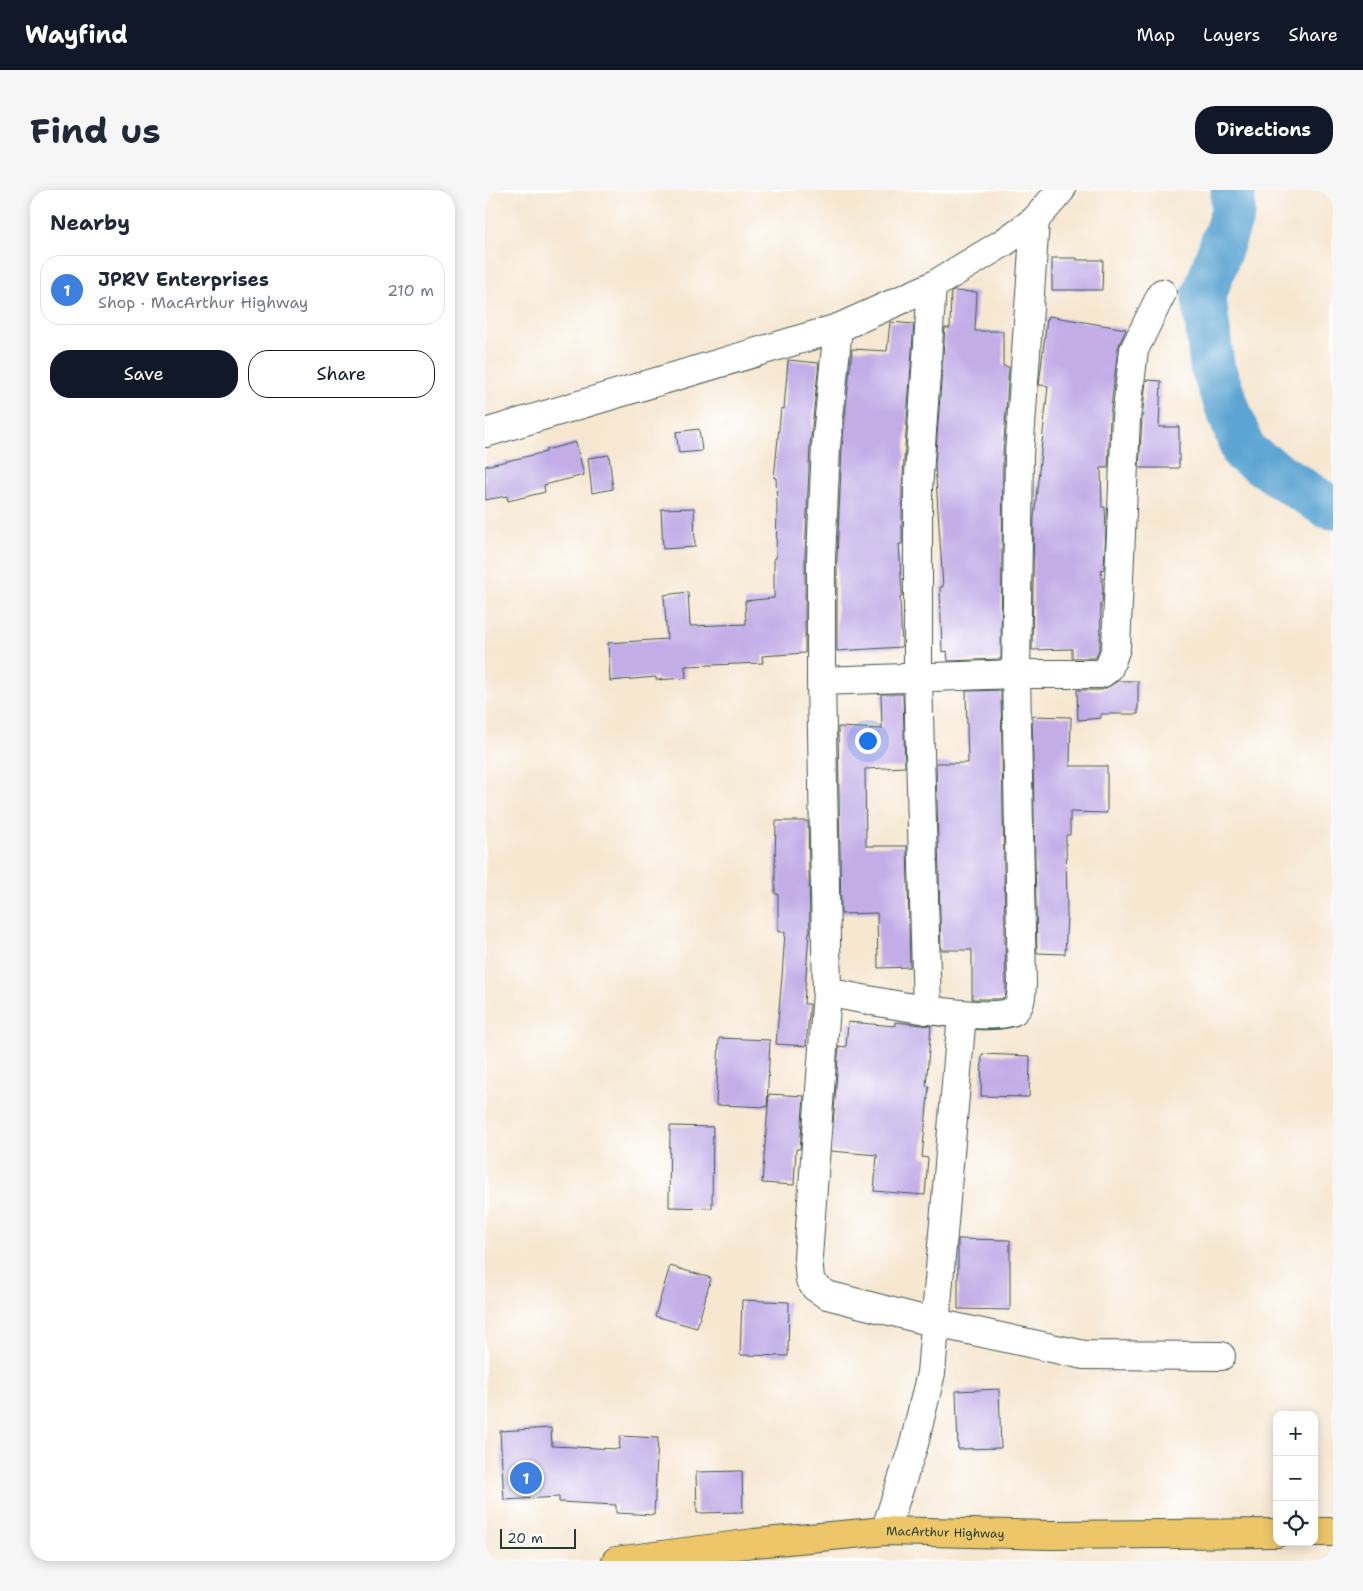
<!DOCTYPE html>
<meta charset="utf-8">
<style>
:root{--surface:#fff;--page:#f6f6f7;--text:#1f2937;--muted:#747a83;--line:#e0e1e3;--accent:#111827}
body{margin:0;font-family:"Shantell Sans",sans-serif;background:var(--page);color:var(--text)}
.controls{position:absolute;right:15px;bottom:15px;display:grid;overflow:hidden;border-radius:10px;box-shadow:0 2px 12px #0003}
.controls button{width:45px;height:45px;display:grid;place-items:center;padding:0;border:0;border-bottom:1px solid var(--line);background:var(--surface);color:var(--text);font:25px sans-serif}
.scale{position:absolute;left:15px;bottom:12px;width:76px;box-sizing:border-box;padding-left:5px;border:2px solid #1f3d34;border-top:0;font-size:14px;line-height:18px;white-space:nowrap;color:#1f3d34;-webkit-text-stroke:4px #fff;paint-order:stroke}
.you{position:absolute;left:382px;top:550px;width:18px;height:18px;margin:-12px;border:4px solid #fff;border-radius:50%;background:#1a73e8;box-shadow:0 0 0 8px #1a73e833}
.badge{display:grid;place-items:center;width:32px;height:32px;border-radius:50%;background:var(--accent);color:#fff;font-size:16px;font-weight:700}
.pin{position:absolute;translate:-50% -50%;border:2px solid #fff;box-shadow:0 1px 5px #0006}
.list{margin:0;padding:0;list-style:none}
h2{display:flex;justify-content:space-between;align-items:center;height:65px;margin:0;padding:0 20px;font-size:21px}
h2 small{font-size:16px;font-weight:400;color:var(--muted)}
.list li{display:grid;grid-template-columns:32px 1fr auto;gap:15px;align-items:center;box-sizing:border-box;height:70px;margin:0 10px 10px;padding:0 10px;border:1px solid var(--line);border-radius:20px}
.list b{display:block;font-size:19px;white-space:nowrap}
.list p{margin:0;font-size:16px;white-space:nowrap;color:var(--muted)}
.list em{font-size:16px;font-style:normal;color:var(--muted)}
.actions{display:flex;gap:10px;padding:15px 20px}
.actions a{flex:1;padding:11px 0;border:1px solid var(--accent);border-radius:20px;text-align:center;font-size:18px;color:var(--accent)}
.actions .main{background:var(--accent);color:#fff}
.icon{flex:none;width:28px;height:28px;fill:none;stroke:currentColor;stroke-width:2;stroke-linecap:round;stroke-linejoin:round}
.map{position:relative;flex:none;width:848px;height:1371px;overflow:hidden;border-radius:20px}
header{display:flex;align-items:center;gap:30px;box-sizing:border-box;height:70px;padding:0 25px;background:var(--accent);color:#fff}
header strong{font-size:24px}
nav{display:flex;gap:28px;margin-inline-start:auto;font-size:18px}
.intro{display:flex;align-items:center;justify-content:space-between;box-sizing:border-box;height:120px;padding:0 30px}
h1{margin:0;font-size:35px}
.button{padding:12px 22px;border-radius:20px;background:var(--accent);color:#fff;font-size:18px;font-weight:700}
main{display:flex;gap:30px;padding:0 30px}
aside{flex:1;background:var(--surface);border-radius:20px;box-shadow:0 2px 12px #0003}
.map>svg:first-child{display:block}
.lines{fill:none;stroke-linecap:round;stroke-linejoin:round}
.river{stroke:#5ba4d2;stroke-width:45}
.building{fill:#c2ade7}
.minor-casing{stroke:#3f564c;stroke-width:30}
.highway-casing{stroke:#3f564c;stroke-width:30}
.minor{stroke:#fff;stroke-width:28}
.highway{stroke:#ecc669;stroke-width:28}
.labels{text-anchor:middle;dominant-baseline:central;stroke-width:4;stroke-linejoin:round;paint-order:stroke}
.street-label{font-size:12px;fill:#1f3d34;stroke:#fff}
</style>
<header>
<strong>Wayfind</strong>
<nav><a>Map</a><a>Layers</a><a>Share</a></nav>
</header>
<div class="intro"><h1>Find us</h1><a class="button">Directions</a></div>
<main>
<aside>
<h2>Nearby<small></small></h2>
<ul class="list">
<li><span class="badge" style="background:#3f7fe0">1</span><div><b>JPRV Enterprises</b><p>Shop · MacArthur Highway</p></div><em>210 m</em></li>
</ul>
<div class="actions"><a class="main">Save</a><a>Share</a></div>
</aside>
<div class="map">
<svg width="848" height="1371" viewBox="0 0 848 1371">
<rect width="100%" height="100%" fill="#fff"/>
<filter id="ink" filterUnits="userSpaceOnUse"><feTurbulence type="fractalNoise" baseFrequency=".02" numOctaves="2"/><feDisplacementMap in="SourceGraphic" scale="10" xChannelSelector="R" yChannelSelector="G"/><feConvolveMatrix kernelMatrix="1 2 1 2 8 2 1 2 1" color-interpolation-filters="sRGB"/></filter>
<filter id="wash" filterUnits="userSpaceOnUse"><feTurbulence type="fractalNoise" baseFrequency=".0096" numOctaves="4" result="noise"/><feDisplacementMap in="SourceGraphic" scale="20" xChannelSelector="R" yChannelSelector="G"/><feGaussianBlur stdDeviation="1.12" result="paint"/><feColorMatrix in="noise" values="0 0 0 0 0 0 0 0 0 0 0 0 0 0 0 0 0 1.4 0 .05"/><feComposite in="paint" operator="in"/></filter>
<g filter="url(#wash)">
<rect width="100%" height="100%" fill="#f6e7d1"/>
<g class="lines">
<path class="river" d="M 748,0 L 748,22 L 719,106 L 727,176 L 759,262 L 842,316 L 848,317"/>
</g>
<g id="blocks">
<g class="building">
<path d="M 567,68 L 592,68 L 592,70 L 618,70 L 617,100 L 567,100 Z"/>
<path d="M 469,101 L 492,102 L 490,141 L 518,141 L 518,176 L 524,177 L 518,265 L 516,469 L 463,471 L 462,461 L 457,462 L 455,397 L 458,397 L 450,274 L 460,138 L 465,138 L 466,102 Z"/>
<path d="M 564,126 L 641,139 L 633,158 L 625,226 L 623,278 L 616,278 L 617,317 L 620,317 L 621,338 L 619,379 L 616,380 L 618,401 L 617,413 L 616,414 L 615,455 L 611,468 L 587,468 L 587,459 L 547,460 L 549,328 L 563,196 L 554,195 L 562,128 L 563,129 Z"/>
<path d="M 405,132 L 429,134 L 417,298 L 417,354 L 414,354 L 417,403 L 417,406 L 415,406 L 417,457 L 352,461 L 352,368 L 357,257 L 367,159 L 402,161 Z"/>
<path d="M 303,170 L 334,173 L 325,255 L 320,367 L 320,463 L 277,466 L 278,473 L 200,476 L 201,488 L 171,490 L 171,487 L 125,491 L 123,453 L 182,449 L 179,405 L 203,402 L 205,436 L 261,434 L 260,411 L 289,408 L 289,369 L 291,368 L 292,315 L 291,288 L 289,288 L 296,218 L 299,219 Z"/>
<path d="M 661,190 L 676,191 L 674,237 L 694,237 L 694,278 L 654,278 L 657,229 Z"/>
<path d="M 214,239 L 217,261 L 194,263 L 191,242 Z"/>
<path d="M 91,252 L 99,285 L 59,295 L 60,302 L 23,311 L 22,306 L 0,310 L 0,276 L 61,262 L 61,260 Z"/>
<path d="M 124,265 L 128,299 L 107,303 L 103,268 Z"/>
<path d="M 209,318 L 210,357 L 178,359 L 176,319 Z"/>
<path d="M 633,491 L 653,491 L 653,524 L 616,524 L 616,528 L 593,530 L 592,500 L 617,500 L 625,496 Z"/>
<path d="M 516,500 L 521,803 L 520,807 L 515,809 L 487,809 L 487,760 L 456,760 L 451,573 L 483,573 L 481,501 Z"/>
<path d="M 396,504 L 418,504 L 420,577 L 380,579 L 381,656 L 422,656 L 425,777 L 393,778 L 392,723 L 356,724 L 353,537 L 397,539 Z"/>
<path d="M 547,526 L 586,527 L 585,576 L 622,576 L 622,623 L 585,622 L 585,645 L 581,645 L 582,726 L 580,764 L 552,763 Z"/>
<path d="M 291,631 L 323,631 L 325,742 L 324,742 L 319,814 L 325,814 L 321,856 L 291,854 L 297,787 L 300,742 L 293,742 L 293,704 L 290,704 L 290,675 Z"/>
<path d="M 363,832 L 410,836 L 410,832 L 446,836 L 441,896 L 444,896 L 437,967 L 443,968 L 440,1005 L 389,1001 L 392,965 L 346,961 L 354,856 L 361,857 Z"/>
<path d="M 234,848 L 285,850 L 282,917 L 231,915 Z"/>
<path d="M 497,864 L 545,866 L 544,907 L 496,906 Z"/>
<path d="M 284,904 L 319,906 L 315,959 L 311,959 L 309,995 L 277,993 Z"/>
<path d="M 185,936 L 228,937 L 227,1018 L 184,1017 Z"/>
<path d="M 473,1049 L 525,1050 L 525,1120 L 473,1119 Z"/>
<path d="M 185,1076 L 226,1088 L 212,1138 L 170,1126 Z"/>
<path d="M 257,1110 L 304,1112 L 303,1166 L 255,1165 Z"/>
<path d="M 514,1199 L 516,1258 L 473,1259 L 471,1201 Z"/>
<path d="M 66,1238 L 67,1256 L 134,1259 L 135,1246 L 173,1248 L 169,1325 L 131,1323 L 131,1315 L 74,1312 L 74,1307 L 19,1310 L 15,1241 Z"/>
<path d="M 257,1281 L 258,1322 L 212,1323 L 211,1282 Z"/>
</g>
</g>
</g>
<g filter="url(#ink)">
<use href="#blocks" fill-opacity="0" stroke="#3f564c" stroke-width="1"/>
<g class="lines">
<defs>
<g id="minor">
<path d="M 353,138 L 341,256 L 336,368 L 336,491 L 342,802 L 323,1067 L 325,1090 L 330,1097 L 342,1105 L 451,1133 L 599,1165 L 736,1166"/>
<path d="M 0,243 L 353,138 L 447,96 L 518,53 L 550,30 L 576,0"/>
<path d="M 336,491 L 531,484 L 616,484 L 624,478 L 631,458 L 641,228 L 649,160 L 677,103"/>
<path d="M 342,802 C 371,808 512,837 530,820 C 537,814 536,803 537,795 L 531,484 L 534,265 L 550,30"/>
<path d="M 442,820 L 433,488 L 433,299 L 447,96"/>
<path d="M 400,1341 L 429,1254 L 446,1183 L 477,824"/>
</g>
<g id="highway">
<path d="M 829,1342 L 848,1342"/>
<path id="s1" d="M 131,1371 L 269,1353 L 400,1341 L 565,1345 L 792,1343"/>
</g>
</defs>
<use href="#minor" class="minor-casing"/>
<use href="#highway" class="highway-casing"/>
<use href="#minor" class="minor"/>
<use href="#highway" class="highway"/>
</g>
</g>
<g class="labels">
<g class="street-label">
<text stroke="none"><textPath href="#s1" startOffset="331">MacArthur Highway</textPath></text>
</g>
</g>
</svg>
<div class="controls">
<button>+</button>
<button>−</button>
<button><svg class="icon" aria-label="locate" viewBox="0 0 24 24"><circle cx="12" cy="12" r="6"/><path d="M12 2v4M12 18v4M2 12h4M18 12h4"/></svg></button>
</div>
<div class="scale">20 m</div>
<div class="you"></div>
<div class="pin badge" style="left:41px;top:1288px;background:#3f7fe0">1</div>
</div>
</main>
